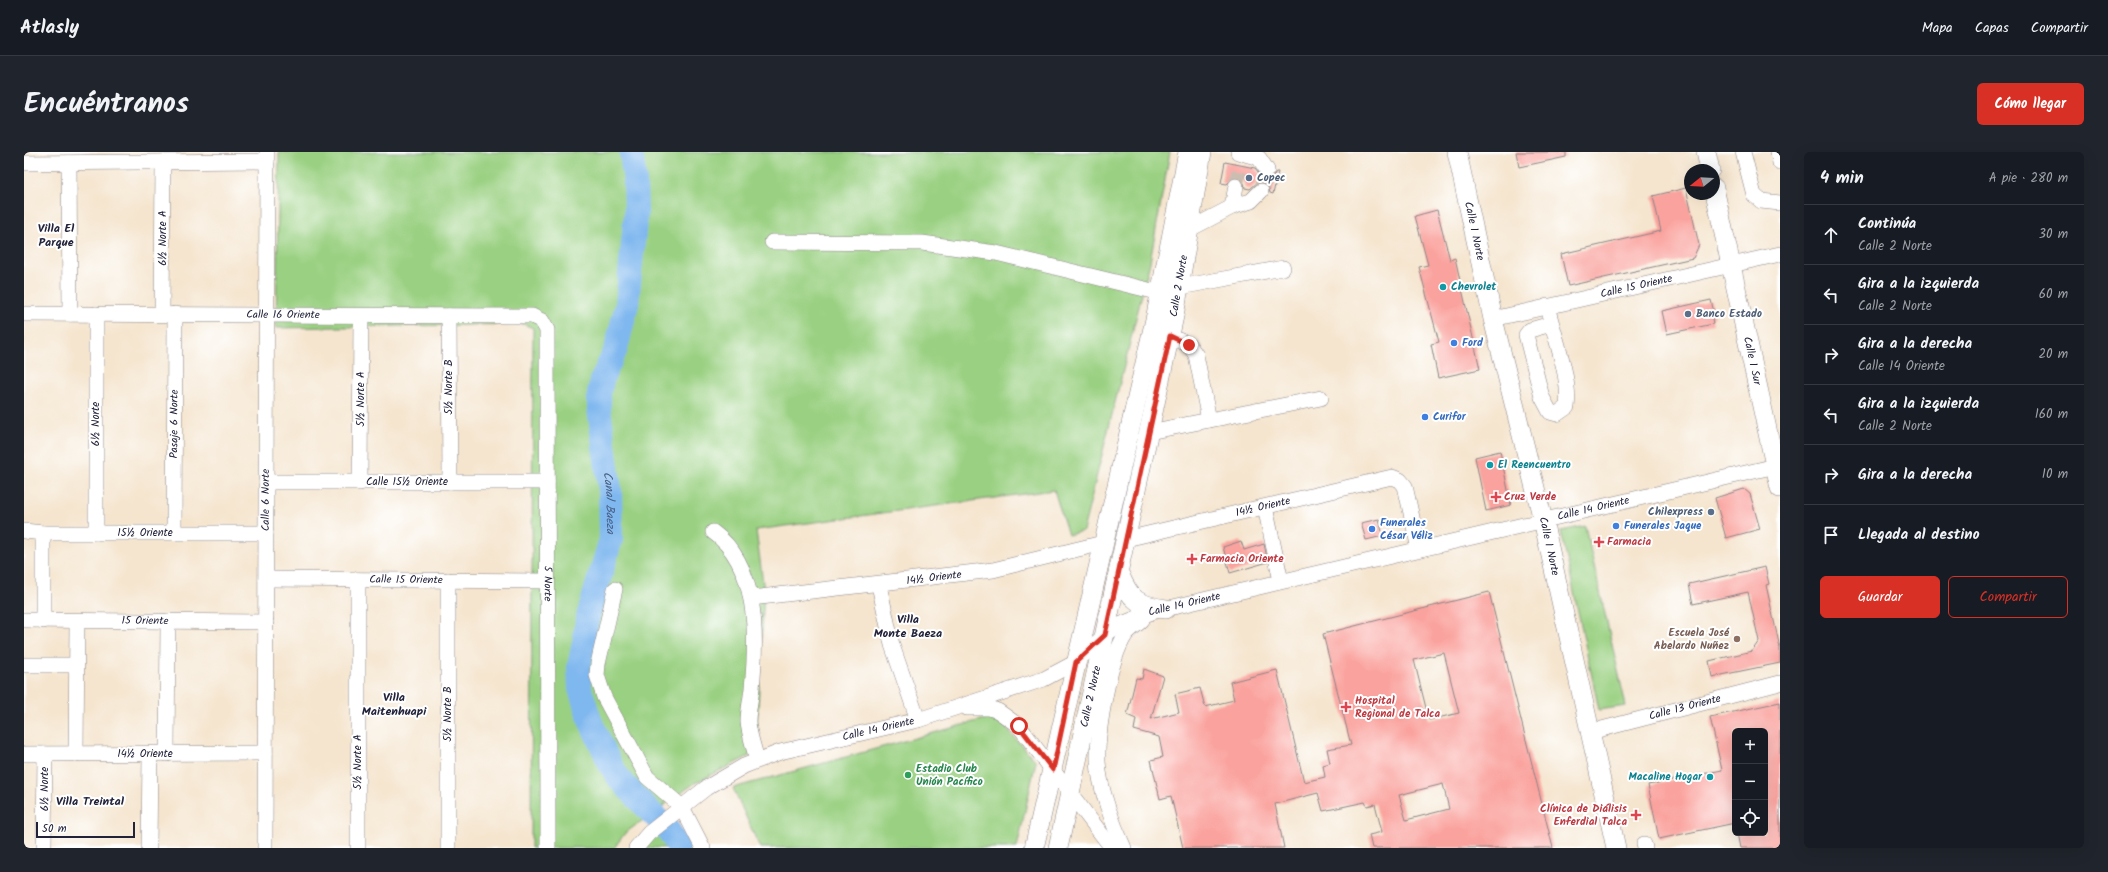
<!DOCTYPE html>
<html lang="es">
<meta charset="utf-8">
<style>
:root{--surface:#171b24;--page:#20242c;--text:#f1f3f6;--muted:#9ea1a6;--line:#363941;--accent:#d93025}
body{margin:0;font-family:Kalam,sans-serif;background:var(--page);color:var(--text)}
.controls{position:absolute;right:12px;bottom:12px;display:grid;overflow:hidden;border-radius:6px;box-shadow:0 4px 16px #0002}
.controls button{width:36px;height:36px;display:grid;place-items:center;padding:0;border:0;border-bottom:1px solid var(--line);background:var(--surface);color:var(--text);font:20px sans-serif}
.compass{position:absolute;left:1660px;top:12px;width:36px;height:36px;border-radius:50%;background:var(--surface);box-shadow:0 4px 16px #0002;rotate:252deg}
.scale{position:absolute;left:12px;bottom:10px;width:99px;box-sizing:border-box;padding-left:4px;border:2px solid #22223b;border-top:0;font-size:11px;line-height:14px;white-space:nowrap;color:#22223b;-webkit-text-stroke:3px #fff;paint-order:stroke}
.stop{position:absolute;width:12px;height:12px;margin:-9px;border:3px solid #d93025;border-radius:50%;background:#fff}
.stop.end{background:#d93025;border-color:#fff;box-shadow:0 1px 4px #0008}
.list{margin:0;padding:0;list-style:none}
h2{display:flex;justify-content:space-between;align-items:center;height:52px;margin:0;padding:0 16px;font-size:17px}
h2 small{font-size:13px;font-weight:400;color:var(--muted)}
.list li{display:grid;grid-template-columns:26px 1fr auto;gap:12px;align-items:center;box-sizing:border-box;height:60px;padding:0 16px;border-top:1px solid var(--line)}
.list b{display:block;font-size:15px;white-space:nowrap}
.list p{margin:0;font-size:13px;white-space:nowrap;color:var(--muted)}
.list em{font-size:13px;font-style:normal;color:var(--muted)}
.actions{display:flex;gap:8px;padding:12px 16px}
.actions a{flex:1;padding:9px 0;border:1px solid var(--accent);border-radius:6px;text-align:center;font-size:14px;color:var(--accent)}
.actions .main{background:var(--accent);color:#fff}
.icon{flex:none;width:22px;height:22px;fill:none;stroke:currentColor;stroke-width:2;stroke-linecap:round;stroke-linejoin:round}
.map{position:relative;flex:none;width:1756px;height:696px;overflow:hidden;border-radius:6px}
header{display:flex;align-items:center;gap:24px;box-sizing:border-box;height:56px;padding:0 20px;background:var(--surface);border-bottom:1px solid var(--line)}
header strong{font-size:19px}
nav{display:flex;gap:22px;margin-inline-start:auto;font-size:14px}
.intro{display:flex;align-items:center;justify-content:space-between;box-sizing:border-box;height:96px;padding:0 24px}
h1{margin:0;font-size:28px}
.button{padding:10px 18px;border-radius:6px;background:var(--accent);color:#fff;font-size:14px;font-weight:700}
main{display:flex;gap:24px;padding:0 24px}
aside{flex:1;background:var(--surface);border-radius:6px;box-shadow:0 4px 16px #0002}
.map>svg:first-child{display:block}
.green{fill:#9ad081;stroke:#5e795e}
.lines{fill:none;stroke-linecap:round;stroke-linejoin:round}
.river{stroke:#7fb7ef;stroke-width:24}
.building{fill:#faa39e;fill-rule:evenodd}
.minor-tunnel{stroke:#cbbeb1;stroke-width:15;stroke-dasharray:15 8;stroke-linecap:butt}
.minor-casing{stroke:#8c8485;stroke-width:16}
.major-casing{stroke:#8c8485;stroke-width:20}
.minor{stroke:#fff;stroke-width:15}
.major{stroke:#fff;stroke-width:19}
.route{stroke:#d93025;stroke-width:5}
.service-dot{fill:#5c6f8a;stroke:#fff;stroke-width:1.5}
.culture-dot{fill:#0f9aa8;stroke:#fff;stroke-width:1.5}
.shop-dot{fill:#3f7fe0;stroke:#fff;stroke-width:1.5}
.health-dot{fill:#e0444e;stroke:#fff;stroke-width:1.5}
.education-dot{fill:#8d6e63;stroke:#fff;stroke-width:1.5}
.leisure-dot{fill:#2e9e5b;stroke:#fff;stroke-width:1.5}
.labels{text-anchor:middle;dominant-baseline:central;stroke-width:4;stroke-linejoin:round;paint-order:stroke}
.service-label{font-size:11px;font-weight:bold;fill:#4e5e75;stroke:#fff;text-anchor:start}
.street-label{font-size:11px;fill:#22223b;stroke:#fff}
.culture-label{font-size:11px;font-weight:bold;fill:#0d838f;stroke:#fff;text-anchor:start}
.shop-label{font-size:11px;font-weight:bold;fill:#366cbe;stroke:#fff;text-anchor:start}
.health-label{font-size:11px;font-weight:bold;fill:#be3a42;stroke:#fff;text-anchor:start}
.education-label{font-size:11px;font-weight:bold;fill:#785e54;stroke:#fff;text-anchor:end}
.leisure-label{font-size:11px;font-weight:bold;fill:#27864d;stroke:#fff;text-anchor:start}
.neighbourhood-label{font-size:12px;font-weight:bold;fill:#22223b;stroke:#fff}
.water-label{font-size:12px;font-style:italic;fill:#475e83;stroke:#fff}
</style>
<header>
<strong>Atlasly</strong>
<nav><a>Mapa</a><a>Capas</a><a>Compartir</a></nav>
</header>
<div class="intro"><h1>Encuéntranos</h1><a class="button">Cómo llegar</a></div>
<main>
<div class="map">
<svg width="1756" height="696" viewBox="0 0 1756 696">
<rect width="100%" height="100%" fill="#fff"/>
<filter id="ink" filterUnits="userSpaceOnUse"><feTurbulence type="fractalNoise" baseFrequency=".025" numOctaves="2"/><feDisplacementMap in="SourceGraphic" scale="8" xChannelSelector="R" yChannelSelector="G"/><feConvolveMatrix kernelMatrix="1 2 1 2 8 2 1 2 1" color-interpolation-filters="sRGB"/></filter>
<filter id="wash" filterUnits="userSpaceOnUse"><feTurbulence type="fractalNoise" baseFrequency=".012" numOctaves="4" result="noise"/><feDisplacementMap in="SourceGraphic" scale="16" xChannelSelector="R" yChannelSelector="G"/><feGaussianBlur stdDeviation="0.9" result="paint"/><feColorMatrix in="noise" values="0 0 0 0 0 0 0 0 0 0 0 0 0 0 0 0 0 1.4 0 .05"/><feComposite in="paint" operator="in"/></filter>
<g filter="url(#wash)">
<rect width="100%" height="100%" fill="#f5e5cf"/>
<g class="green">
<path d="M 255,0 L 1146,0 L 1126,110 L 1059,379 L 1044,383 L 1030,338 L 732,378 L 740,439 L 733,577 L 737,598 L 671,631 L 601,681 L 590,696 L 507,696 L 509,176 L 500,172 L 252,176 Z"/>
<path d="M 1561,374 L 1602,554 L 1575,558 L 1537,379 Z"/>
<path d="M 964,566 L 980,574 L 1012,609 L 993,696 L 736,696 L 709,636 Z"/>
<path d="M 634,678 L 645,696 L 617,696 Z"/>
</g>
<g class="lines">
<path class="river" id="s1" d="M 607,0 L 611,29 L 612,59 L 603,152 L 592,197 L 579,225 L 575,240 L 575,257 L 586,338 L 587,387 L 563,468 L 560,490 L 555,515 L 556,537 L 566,568 L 587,614 L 597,629 L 645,679 L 655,696"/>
</g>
<g id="blocks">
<g class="building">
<path d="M 1492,0 L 1542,0 L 1542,5 L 1495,15 Z"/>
<path d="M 1201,10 L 1231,16 L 1239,26 L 1248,26 L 1252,20 L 1254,20 L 1249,42 L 1246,41 L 1244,33 L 1239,30 L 1234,30 L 1226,37 L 1221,36 L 1220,31 L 1214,25 L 1209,26 L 1203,32 L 1197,31 Z"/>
<path d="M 1662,36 L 1675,93 L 1669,106 L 1544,134 L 1537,102 L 1637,79 L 1629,44 Z"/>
<path d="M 1413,58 L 1426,108 L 1431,106 L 1456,217 L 1414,226 L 1407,192 L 1415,190 L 1395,115 L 1404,113 L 1391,64 Z"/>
<path d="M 1687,148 L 1691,165 L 1688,166 L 1689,172 L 1643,182 L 1638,159 Z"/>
<path d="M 1476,299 L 1487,353 L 1462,359 L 1451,305 Z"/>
<path d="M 1720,337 L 1726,342 L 1736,377 L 1702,386 L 1691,346 Z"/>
<path d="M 1355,367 L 1359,384 L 1342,388 L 1337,371 Z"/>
<path d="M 1217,389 L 1220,398 L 1240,392 L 1244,410 L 1206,421 L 1199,395 Z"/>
<path d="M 1741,415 L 1745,432 L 1742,433 L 1756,496 L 1756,511 L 1688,525 L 1685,509 L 1728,499 L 1735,489 L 1724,440 L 1669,452 L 1665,432 Z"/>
<path d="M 1465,440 L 1529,696 L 1348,696 L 1345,683 L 1358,680 L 1351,652 L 1343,654 L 1341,650 L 1299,659 L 1294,641 L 1251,652 L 1260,696 L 1159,696 L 1147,644 L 1136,647 L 1127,608 L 1139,605 L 1135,585 L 1110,578 L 1112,567 L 1103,563 L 1112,526 L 1118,527 L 1120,517 L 1139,524 L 1127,567 L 1155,560 L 1151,542 L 1176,536 L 1181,555 L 1210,548 L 1206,530 L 1253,518 L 1280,630 L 1301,625 L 1299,613 L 1306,611 L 1303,597 L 1327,593 L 1299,482 ZM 1420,501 L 1435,561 L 1405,568 L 1390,508 ZM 1419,632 L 1425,657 L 1382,668 L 1375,643 Z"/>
<path d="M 1756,550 L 1756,696 L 1716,696 L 1713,681 L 1741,681 L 1741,579 L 1711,579 L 1711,671 L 1635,687 L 1624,633 L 1698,618 L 1686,565 Z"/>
</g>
</g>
</g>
<g filter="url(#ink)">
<use href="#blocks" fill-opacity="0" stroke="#8c8485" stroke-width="1"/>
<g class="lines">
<g class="minor-tunnel">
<path d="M 1212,34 L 1216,13"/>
<path d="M 1237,39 L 1243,18"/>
</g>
<defs>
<g id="minor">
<path d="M 1214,0 L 1235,6 L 1243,18"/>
<path d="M 1719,0 L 1730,43 L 1737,49 L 1756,51"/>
<path d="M 1754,0 L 1756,11"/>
<path d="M 0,11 L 243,9"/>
<path d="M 45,11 L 46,162"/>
<path d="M 1208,55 L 1212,34"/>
<path d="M 1166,77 L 1208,55 L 1227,49 L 1237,39"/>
<path d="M 748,90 L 898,91 L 972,101 L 1137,141"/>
<path d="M 1156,135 L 1259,116"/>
<path d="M 1523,154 C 1530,183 1547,227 1543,255 L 1533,262 L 1526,260 L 1518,245 L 1502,183 L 1506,178 L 1527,172"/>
<path id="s2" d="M 0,162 L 508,164 L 518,169 L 523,178 L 524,696"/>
<path d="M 72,162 L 72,381"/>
<path d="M 138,162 L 139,10"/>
<path d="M 425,164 L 426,330"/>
<path id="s3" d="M 1469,167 L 1756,102"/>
<path d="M 1146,184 L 1165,193 L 1172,203 L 1185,268"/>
<path d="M 1125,280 L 1297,246"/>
<path d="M 242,330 L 523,330"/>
<path d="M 336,331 L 337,164"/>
<path d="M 1241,355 L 1257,429"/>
<path d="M 0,379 L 19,381 L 242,381"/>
<path d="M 689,380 C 735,413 733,486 728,536 C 727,547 724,558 724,570 C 725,582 730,596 733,608"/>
<path d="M 19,381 L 19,469"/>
<path id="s4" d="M 150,381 L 151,162"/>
<path d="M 1102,387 L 1368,325 L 1376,328 L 1381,334 L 1395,397"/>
<path id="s5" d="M 242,427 L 523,429"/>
<path d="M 334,428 L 334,696"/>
<path d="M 855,433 L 868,493 L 894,568"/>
<path d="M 591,437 L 574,512 L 573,523 L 580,545 L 623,625 L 658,655 L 679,696"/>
<path d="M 728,446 L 969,418 L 1079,391"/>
<path id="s6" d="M 0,468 L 242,470"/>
<path d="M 0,513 L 52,513"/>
<path d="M 943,556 L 965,556 L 974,559 L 995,574 L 1088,696"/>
<path id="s7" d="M 1566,580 L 1756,531"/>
<path d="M 0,602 L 241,601"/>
<path d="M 52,602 L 53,469"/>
<path d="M 143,602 L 144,469"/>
<path d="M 1620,692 L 1621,696"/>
<path d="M 20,696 L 21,602"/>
<path d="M 125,696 L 126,602"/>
<path id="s8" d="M 241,696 L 243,0"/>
<path d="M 424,696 L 424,428"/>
<path id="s9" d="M 612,696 L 625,681 L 682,636 L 720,614 L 756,600 L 894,568 L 1020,527 L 1052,510 L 1081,483 L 1093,474 L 1128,460 L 1756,313"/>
<path d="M 1100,696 C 1089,673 1075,635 1074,609 C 1073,579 1085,507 1102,482 C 1106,477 1113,473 1118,468"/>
</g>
<g id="major">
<path id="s10" d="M 1433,0 L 1469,167 L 1519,368 L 1592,696"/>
<path d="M 1682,0 L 1686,18"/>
<path id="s11" d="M 1690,36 L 1756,336"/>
<path d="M 1095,421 C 1106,448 1113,453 1142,457"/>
<path d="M 1010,696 L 1132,163 L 1164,0"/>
<path id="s12" d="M 1034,696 L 1150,164 L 1178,0"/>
</g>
</defs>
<use href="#minor" class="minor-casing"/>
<use href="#major" class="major-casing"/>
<use href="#minor" class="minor"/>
<use href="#major" class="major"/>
</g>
</g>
<g class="lines" filter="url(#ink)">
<path class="route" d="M 995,574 L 1029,618 L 1052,510 L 1081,483 L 1146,184 L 1165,193"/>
</g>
<g class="service-dot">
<circle cx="1225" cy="26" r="4"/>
<circle cx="1664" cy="162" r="4"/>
<circle cx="1687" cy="360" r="4"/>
</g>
<g class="culture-dot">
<circle cx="1419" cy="135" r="4"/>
<circle cx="1466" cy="313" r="4"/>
<circle cx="1686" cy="625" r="4"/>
</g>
<g class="shop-dot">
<circle cx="1430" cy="191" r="4"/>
<circle cx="1401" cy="265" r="4"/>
<circle cx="1592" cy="374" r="4"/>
<circle cx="1348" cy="377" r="4"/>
</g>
<g class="health-dot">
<path d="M1470 339h4v4h4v4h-4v4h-4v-4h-4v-4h4z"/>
<path d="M1573 384h4v4h4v4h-4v4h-4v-4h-4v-4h4z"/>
<path d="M1166 401h4v4h4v4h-4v4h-4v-4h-4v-4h4z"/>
<path d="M1320 549h4v4h4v4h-4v4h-4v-4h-4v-4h4z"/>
<path d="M1610 657h4v4h4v4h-4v4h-4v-4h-4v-4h4z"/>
</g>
<circle class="education-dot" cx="1713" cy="487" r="4"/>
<circle class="leisure-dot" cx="884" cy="623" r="4"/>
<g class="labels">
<g class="service-label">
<text x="1233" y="26">Copec</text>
<text x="1672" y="162">Banco Estado</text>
<text x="1679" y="360" text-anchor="end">Chilexpress</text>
</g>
<g class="street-label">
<text stroke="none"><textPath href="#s10" startOffset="81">Calle 1 Norte</textPath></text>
<text transform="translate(139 86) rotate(-90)">6½ Norte A</text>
<text stroke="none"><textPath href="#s12" startOffset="575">Calle 2 Norte</textPath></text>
<text stroke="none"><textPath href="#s3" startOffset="147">Calle 15 Oriente</textPath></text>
<text stroke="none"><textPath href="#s2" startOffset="259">Calle 16 Oriente</textPath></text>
<text stroke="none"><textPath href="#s11" startOffset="177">Calle 1 Sur</textPath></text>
<text transform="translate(425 235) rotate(-90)">5½ Norte B</text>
<text transform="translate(337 247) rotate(-90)">5½ Norte A</text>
<text transform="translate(72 272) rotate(-90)">6½ Norte</text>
<text stroke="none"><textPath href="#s4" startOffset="109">Pasaje 6 Norte</textPath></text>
<text x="383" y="330">Calle 15½ Oriente</text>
<text stroke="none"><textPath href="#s8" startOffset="348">Calle 6 Norte</textPath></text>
<text transform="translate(1239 355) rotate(-13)">14½ Oriente</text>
<text stroke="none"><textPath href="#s9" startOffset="1031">Calle 14 Oriente</textPath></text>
<text x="121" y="381">15½ Oriente</text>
<text stroke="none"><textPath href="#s10" startOffset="405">Calle 1 Norte</textPath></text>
<text transform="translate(910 426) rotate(-7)">14½ Oriente</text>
<text stroke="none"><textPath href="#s5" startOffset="140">Calle 15 Oriente</textPath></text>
<text stroke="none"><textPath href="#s2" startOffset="783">5 Norte</textPath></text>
<text stroke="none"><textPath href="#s9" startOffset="611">Calle 14 Oriente</textPath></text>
<text stroke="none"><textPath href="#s6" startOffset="121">15 Oriente</textPath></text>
<text stroke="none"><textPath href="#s12" startOffset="155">Calle 2 Norte</textPath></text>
<text stroke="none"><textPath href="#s7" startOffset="98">Calle 13 Oriente</textPath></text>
<text transform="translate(424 562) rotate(-90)">5½ Norte B</text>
<text stroke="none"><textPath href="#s9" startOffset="276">Calle 14 Oriente</textPath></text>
<text x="121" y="602">14½ Oriente</text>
<text transform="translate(334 610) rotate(-90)">5½ Norte A</text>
<text transform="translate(21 637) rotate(-90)">6½ Norte</text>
</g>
<g class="culture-label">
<text x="1427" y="135">Chevrolet</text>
<text x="1474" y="313">El Reencuentro</text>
<text x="1678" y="625" text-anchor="end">Macaline Hogar</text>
</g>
<g class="shop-label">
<text x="1438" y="191">Ford</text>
<text x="1409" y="265">Curifor</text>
<text x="1356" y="371">Funerales<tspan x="1356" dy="13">César Véliz</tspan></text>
<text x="1600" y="374">Funerales Jaque</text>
</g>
<g class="health-label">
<text x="1480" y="345">Cruz Verde</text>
<text x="1583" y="390">Farmacia</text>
<text x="1176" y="407">Farmacia Oriente</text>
<text x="1331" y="549">Hospital<tspan x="1331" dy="13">Regional de Talca</tspan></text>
<text x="1603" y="657" text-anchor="end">Clínica de Diálisis<tspan x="1603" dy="13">Enferdial Talca</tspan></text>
</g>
<g class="education-label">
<text x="1705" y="481">Escuela José<tspan x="1705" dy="13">Abelardo Nuñez</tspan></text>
</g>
<g class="leisure-label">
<text x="892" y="617">Estadio Club<tspan x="892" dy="13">Unión Pacífico</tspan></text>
</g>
<g class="neighbourhood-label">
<text x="32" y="76">Villa El<tspan x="32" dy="14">Parque</tspan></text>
<text x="884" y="467">Villa<tspan x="884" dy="14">Monte Baeza</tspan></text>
<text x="370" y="545">Villa<tspan x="370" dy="14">Maitenhuapi</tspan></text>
<text x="66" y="649">Villa Treintal</text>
</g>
<g class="water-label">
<text stroke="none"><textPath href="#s1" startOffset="357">Canal Baeza</textPath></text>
</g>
</g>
</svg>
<div class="controls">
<button>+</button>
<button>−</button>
<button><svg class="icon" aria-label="locate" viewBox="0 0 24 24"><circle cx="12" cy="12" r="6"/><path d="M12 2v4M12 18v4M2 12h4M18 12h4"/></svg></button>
</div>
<svg class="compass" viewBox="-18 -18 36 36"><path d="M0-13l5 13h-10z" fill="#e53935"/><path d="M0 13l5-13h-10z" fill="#9ea1a6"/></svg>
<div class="scale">50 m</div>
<div class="stop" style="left:995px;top:574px"></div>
<div class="stop end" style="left:1165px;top:193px"></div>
</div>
<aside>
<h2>4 min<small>A pie · 280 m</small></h2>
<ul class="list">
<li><svg class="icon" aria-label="ahead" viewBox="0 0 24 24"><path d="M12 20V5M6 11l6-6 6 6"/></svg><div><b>Continúa</b><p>Calle 2 Norte</p></div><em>30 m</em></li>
<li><svg class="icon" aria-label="left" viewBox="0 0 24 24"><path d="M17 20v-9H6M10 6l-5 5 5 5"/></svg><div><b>Gira a la izquierda</b><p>Calle 2 Norte</p></div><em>60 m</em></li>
<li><svg class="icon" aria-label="right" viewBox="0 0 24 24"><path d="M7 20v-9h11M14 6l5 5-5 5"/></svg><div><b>Gira a la derecha</b><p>Calle 14 Oriente</p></div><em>20 m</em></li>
<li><svg class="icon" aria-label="left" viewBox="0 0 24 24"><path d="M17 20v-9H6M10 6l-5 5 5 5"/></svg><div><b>Gira a la izquierda</b><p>Calle 2 Norte</p></div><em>160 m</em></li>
<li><svg class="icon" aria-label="right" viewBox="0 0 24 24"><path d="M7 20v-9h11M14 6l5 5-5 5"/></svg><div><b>Gira a la derecha</b></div><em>10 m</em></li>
<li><svg class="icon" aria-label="arrive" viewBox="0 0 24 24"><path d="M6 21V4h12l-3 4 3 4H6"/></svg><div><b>Llegada al destino</b></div></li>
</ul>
<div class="actions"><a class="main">Guardar</a><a>Compartir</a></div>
</aside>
</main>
